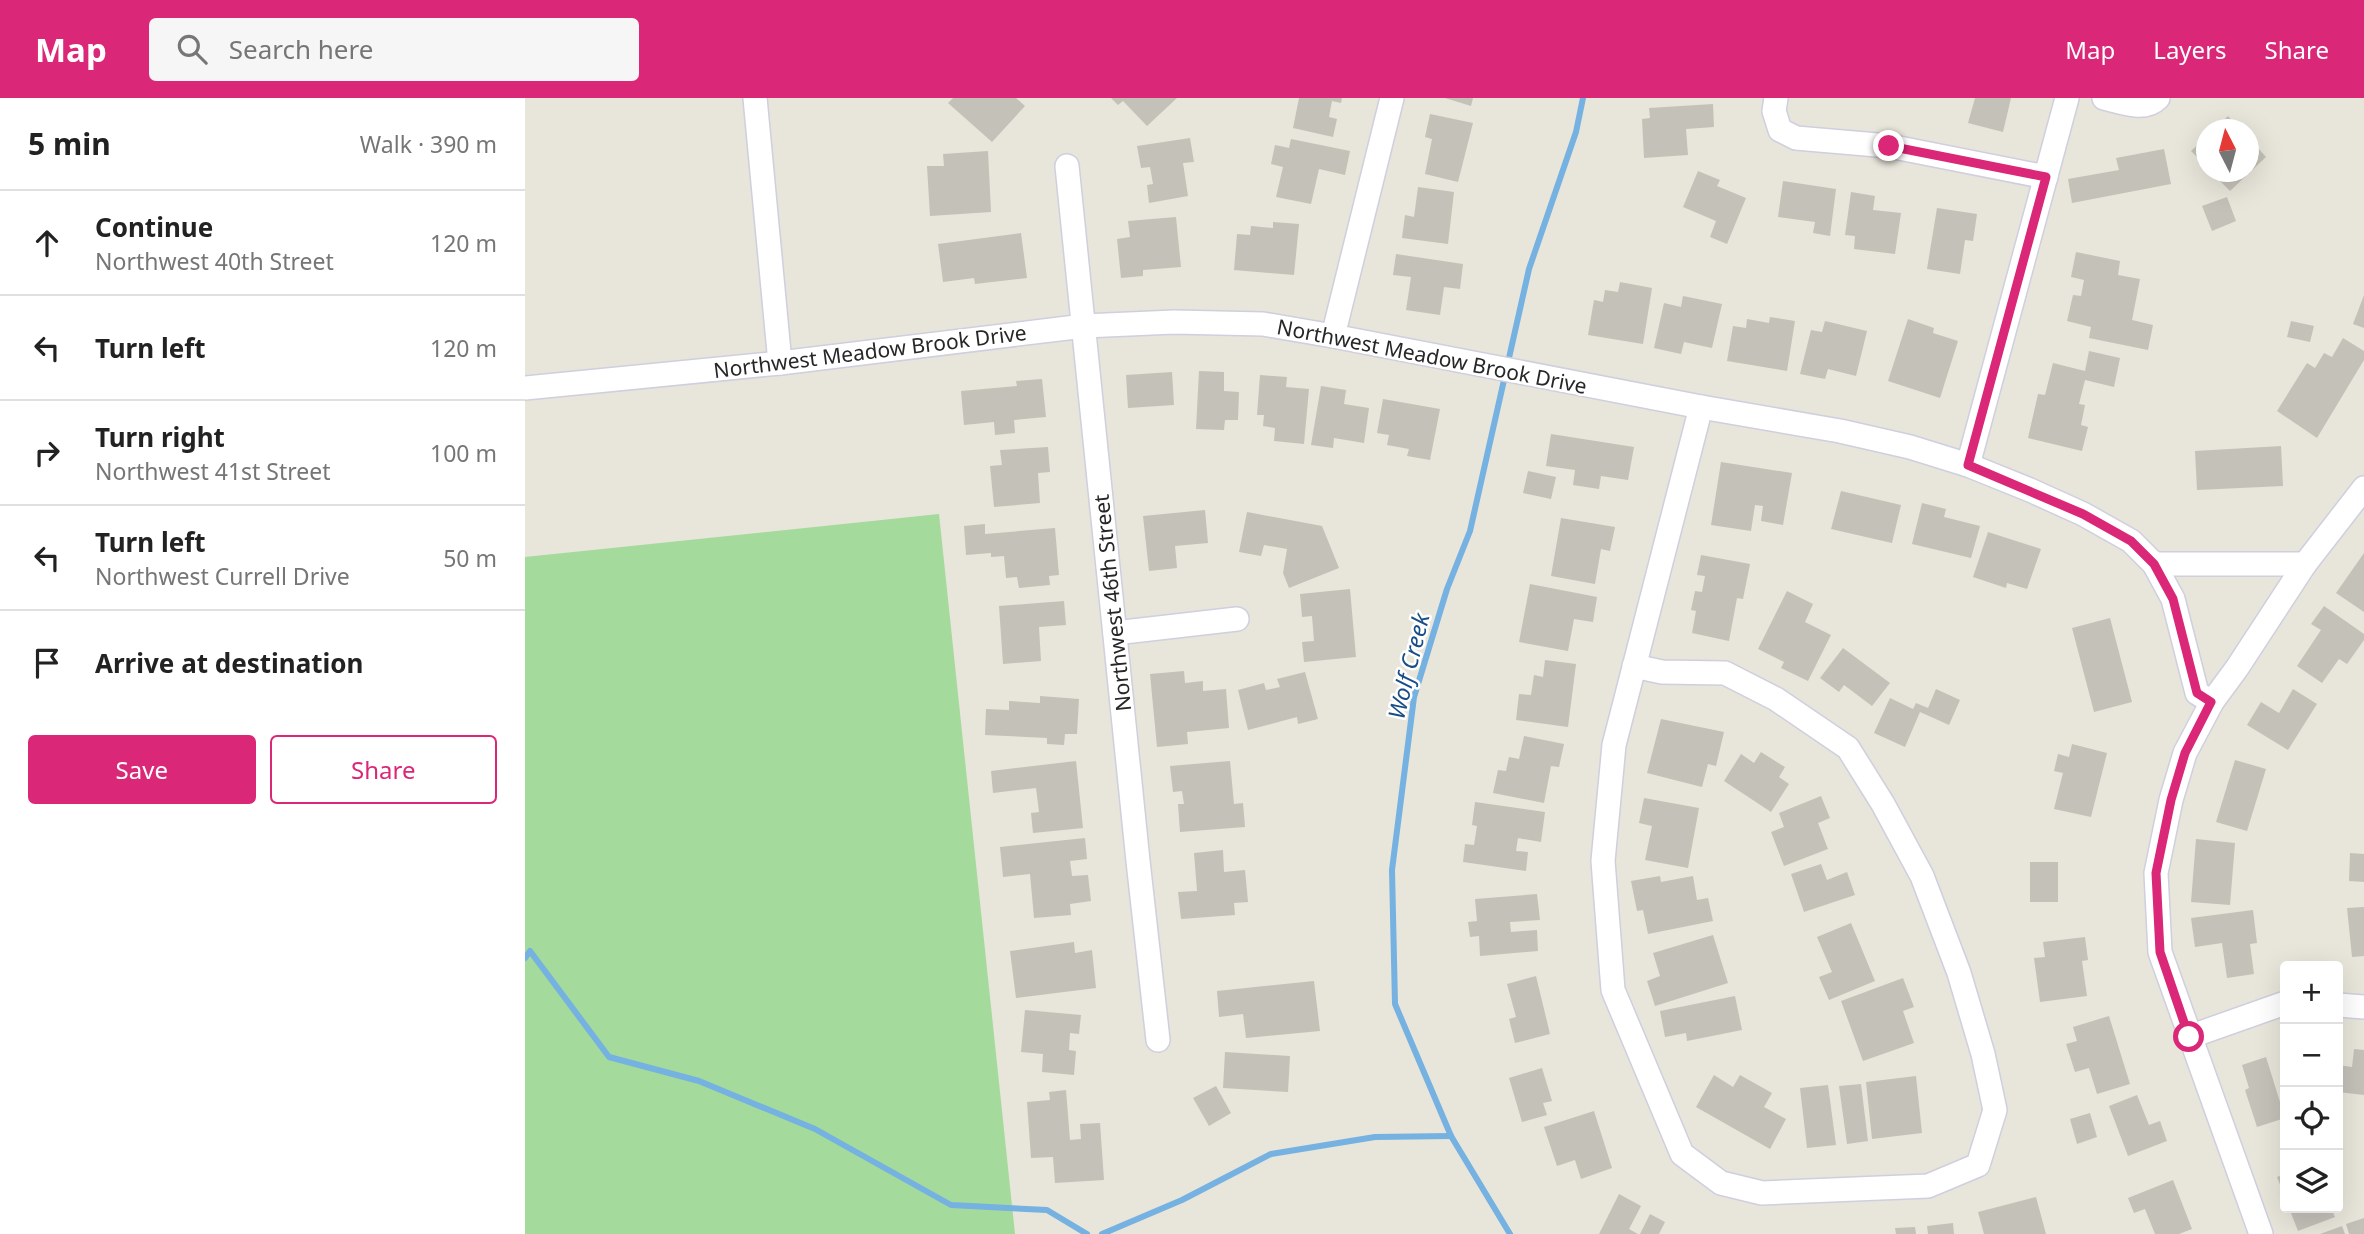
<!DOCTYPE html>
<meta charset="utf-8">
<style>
:root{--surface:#fff;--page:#f6f6f6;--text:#222;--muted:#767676;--line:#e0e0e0;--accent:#db2777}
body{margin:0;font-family:"Noto Sans",sans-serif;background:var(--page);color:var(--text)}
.controls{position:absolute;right:21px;bottom:21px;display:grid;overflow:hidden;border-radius:7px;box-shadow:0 7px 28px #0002}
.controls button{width:63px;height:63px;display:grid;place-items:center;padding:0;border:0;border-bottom:2px solid var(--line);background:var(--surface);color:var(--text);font:35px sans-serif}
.compass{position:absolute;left:1671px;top:21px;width:63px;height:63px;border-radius:50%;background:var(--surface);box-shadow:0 7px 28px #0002;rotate:354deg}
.stop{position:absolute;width:21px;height:21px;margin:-16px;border:5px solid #db2777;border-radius:50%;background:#fff}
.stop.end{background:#db2777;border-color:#fff;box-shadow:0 2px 7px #0008}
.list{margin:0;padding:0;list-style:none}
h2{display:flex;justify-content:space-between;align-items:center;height:91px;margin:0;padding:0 28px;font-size:30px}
h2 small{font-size:23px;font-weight:400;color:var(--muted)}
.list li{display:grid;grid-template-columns:46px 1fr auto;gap:21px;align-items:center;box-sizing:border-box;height:105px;padding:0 28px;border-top:2px solid var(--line)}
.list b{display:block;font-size:26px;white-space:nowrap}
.list p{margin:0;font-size:23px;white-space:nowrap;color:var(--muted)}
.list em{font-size:23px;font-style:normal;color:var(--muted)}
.actions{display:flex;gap:14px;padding:21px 28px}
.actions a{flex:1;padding:16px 0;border:2px solid var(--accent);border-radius:7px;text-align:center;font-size:24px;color:var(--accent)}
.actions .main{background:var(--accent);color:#fff}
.icon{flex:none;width:38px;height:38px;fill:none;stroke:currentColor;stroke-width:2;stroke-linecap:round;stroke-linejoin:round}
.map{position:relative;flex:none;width:1839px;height:1136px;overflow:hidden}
header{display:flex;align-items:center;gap:42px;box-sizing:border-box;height:98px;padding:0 35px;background:var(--accent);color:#fff}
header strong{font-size:33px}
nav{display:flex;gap:38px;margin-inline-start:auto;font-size:24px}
.search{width:490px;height:63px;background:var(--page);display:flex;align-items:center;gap:18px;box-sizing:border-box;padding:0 24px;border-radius:7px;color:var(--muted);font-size:26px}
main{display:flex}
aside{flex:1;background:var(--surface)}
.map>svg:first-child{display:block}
.green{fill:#a4da9b}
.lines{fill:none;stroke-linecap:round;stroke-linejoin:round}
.stream{stroke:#75b1e1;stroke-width:6}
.building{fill:#c4c1b9}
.minor-casing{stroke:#cfcfdf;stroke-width:26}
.minor{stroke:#fff;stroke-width:23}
.route{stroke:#db2777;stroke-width:9}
.labels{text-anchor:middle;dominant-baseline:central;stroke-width:5;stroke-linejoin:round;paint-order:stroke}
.street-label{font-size:21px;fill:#272727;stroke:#fff}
.water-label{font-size:23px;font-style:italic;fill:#194d88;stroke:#fff}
</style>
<header>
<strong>Map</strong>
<div class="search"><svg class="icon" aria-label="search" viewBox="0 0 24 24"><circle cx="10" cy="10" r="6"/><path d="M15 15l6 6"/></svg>Search here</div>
<nav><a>Map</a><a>Layers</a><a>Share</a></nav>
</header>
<main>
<aside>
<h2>5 min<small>Walk · 390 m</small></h2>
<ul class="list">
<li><svg class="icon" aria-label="ahead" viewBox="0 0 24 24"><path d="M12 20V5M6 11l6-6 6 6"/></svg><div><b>Continue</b><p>Northwest 40th Street</p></div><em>120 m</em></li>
<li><svg class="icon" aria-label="left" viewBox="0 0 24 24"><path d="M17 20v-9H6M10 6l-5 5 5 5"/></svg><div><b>Turn left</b></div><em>120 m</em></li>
<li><svg class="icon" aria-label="right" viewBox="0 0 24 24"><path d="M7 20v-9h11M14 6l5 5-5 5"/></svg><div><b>Turn right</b><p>Northwest 41st Street</p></div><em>100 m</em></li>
<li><svg class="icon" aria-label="left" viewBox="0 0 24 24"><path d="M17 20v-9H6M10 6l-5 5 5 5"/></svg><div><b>Turn left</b><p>Northwest Currell Drive</p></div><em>50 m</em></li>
<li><svg class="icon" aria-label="arrive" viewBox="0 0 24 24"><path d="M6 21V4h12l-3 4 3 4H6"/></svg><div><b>Arrive at destination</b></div></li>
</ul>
<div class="actions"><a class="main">Save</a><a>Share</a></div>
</aside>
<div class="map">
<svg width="1839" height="1136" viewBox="0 0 1839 1136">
<rect width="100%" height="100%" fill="#e8e5da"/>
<path class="green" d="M 414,416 L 490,1136 L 0,1136 L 0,459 Z"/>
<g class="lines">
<g class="stream">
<path d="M 0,860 L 5,853 L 84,959 L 174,983 L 290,1031 L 426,1107 L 522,1112 L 562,1136"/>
<path d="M 577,1136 L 657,1102 L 746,1056 L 850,1039 L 926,1038"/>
<path d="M 985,1136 L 926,1038 L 870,906 L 867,772 L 889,599 L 922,491 L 945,433 L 1004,171 L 1051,34 L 1058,0"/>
</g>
</g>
<g class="building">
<path d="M 428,0 L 491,0 L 500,8 L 467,44 L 423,5 Z"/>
<path d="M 586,0 L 652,0 L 622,28 L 598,3 L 593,7 Z"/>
<path d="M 774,0 L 817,0 L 816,5 L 807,3 L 804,19 L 812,21 L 808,39 L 768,30 Z"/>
<path d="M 920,0 L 948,0 L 946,8 Z"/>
<path d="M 1450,0 L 1486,0 L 1478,34 L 1443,25 Z"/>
<path d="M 1188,6 L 1189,29 L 1161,31 L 1163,57 L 1119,60 L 1117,21 L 1125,20 L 1124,10 Z"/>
<path d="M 905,16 L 948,25 L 933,84 L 900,76 L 907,41 L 900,39 Z"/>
<path d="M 1703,18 L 1715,32 L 1689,32 Z"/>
<path d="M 1682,38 L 1682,69 L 1666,53 Z"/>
<path d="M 665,40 L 669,64 L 658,65 L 663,98 L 624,105 L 622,87 L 628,86 L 625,69 L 616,70 L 612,48 Z"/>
<path d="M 1724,40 L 1741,59 L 1705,93 L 1686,74 L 1724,74 Z"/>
<path d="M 766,41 L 825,53 L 820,77 L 794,71 L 786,106 L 751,99 L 758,69 L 746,66 L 750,47 L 764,50 Z"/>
<path d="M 1639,51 L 1646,86 L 1547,105 L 1543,81 L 1594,72 L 1591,60 Z"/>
<path d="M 463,53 L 466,114 L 405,118 L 402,68 L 419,68 L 418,56 Z"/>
<path d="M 1173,73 L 1195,82 L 1192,88 L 1221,100 L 1202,146 L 1185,139 L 1191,123 L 1158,109 Z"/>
<path d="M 1258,83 L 1311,91 L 1305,138 L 1288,135 L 1290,124 L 1253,119 Z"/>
<path d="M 893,89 L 929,94 L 923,146 L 877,140 L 880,117 L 889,119 Z"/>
<path d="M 1326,94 L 1350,98 L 1348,112 L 1376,115 L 1370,156 L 1329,151 L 1330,138 L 1320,137 Z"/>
<path d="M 1702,99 L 1711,123 L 1687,133 L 1677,108 Z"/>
<path d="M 1412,110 L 1452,116 L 1448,143 L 1440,142 L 1435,176 L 1402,171 Z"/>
<path d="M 651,119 L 656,169 L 618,172 L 618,178 L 596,180 L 592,141 L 605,139 L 603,123 Z"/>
<path d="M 748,124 L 774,126 L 769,177 L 709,172 L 712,136 L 725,137 L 726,128 L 748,130 Z"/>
<path d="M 496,135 L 502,180 L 450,186 L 449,180 L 418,184 L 413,146 Z"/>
<path d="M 1551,154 L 1595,163 L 1593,177 L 1615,181 L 1607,222 L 1628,227 L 1623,252 L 1564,240 L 1566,229 L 1542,223 L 1548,197 L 1556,198 L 1559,182 L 1546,179 Z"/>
<path d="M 871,156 L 938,166 L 935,191 L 919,189 L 915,217 L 881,212 L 886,179 L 868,177 Z"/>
<path d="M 1095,184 L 1127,190 L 1118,246 L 1063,237 L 1069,202 L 1078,204 L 1080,192 L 1093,194 Z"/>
<path d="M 1839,197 L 1839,230 L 1828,226 Z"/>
<path d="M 1158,198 L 1197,206 L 1187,250 L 1159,244 L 1156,256 L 1129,250 L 1139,205 L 1156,209 Z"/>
<path d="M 1245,219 L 1270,223 L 1262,273 L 1202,263 L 1208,228 L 1221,230 L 1222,221 L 1244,225 Z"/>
<path d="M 1383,221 L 1409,230 L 1408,235 L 1433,243 L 1415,300 L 1363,283 Z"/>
<path d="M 1300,223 L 1342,233 L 1331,278 L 1303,271 L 1300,281 L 1275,276 L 1286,232 L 1297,234 Z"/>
<path d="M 1766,223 L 1789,228 L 1785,244 L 1762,239 Z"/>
<path d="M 1818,240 L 1839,253 L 1839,262 L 1792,340 L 1752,313 L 1782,265 L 1790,270 L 1799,255 L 1807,259 Z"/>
<path d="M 1564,253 L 1595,260 L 1589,289 L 1560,282 L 1554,306 L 1560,307 L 1556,327 L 1563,329 L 1557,353 L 1503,340 L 1513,296 L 1520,297 L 1528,265 L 1560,273 Z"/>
<path d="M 674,273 L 699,274 L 699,293 L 714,294 L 713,322 L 700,322 L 699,332 L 671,331 Z"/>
<path d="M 647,274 L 649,307 L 603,310 L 601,277 Z"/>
<path d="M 735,277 L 762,279 L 761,289 L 784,291 L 779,346 L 749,343 L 750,330 L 738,328 L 739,317 L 732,317 Z"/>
<path d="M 517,281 L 521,319 L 489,322 L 490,335 L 470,337 L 469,324 L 439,327 L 436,293 L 492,288 L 491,283 Z"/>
<path d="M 796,288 L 821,292 L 819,306 L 844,310 L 839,345 L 809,340 L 808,350 L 786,347 Z"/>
<path d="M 858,301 L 915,311 L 905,362 L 882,358 L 884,351 L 862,347 L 864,337 L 852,335 Z"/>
<path d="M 1026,336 L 1109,349 L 1103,382 L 1076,378 L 1074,391 L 1048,387 L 1050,372 L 1021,368 Z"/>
<path d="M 1756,348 L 1758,388 L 1672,392 L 1670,353 Z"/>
<path d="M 523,349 L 525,374 L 513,375 L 515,405 L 469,409 L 465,368 L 477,367 L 475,352 Z"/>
<path d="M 1196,364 L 1267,375 L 1258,427 L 1236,423 L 1238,408 L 1230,407 L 1226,433 L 1186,427 Z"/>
<path d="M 1003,373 L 1031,379 L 1026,401 L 998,395 Z"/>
<path d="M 1316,393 L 1376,407 L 1367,445 L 1306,431 Z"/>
<path d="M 1397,405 L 1421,411 L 1419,419 L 1455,428 L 1446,460 L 1387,446 Z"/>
<path d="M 680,412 L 683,445 L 650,448 L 652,470 L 624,473 L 618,418 Z"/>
<path d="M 722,414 L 797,428 L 814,470 L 764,490 L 758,475 L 762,451 L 739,447 L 736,458 L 714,454 Z"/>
<path d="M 1036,420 L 1090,429 L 1085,453 L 1076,451 L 1070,486 L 1026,478 Z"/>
<path d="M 460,426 L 460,436 L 530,430 L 534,477 L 524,478 L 525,487 L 494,490 L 492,479 L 481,480 L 479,458 L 466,459 L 466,455 L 441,457 L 439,428 Z"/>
<path d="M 1463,434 L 1516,451 L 1502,491 L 1482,485 L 1481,490 L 1448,479 Z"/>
<path d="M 1839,455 L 1839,514 L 1811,495 Z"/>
<path d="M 1176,457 L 1225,466 L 1218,501 L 1212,500 L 1204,543 L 1167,535 L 1171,513 L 1166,512 L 1170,493 L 1177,494 L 1180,478 L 1172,477 Z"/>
<path d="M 1005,486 L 1072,499 L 1068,524 L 1049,521 L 1043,553 L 994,544 Z"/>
<path d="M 825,491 L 831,559 L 779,564 L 777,544 L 789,543 L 787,518 L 777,519 L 775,496 Z"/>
<path d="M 1262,493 L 1288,506 L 1280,524 L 1306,537 L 1283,583 L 1256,570 L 1259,564 L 1233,551 Z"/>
<path d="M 539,503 L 541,527 L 514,529 L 516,563 L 478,566 L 474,508 Z"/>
<path d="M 1799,508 L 1839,536 L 1839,542 L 1822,566 L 1814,561 L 1797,585 L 1772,568 L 1796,532 L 1786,526 Z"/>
<path d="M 1585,520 L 1607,604 L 1569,614 L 1547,530 Z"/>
<path d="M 1318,550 L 1365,585 L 1347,608 L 1319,587 L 1314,594 L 1295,580 Z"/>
<path d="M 1020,562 L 1051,566 L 1043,629 L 991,622 L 994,596 L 1006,597 L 1009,577 L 1018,579 Z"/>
<path d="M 659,573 L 660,585 L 678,583 L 678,593 L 701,591 L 704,630 L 662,634 L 663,646 L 632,649 L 625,576 Z"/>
<path d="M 780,574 L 793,621 L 773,626 L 772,619 L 723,632 L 713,592 L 739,585 L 741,592 L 755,589 L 752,581 Z"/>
<path d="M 1411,591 L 1435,602 L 1424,627 L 1395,614 L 1380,649 L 1349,635 L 1365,600 L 1388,611 L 1391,605 L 1403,610 Z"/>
<path d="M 1768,591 L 1792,606 L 1763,652 L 1722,627 L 1736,604 L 1754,615 Z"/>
<path d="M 515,598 L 554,601 L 552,636 L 540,636 L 539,647 L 522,646 L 522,640 L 460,637 L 461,611 L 484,612 L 484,603 L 515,605 Z"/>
<path d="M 1136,621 L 1199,634 L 1191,668 L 1183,666 L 1177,689 L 1122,675 Z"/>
<path d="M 999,638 L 1039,646 L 1034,669 L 1026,668 L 1019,705 L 968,695 L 973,672 L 981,673 L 984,659 L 994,661 Z"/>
<path d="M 1547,646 L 1582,655 L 1566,719 L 1529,711 L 1538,675 L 1529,673 L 1533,656 L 1544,659 Z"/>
<path d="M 1236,654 L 1260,669 L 1254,679 L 1264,686 L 1246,714 L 1199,683 L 1216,656 L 1229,665 Z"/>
<path d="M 1710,662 L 1741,671 L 1722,733 L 1691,724 Z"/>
<path d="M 551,663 L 558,730 L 508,735 L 506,715 L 514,714 L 511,690 L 468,695 L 466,673 Z"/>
<path d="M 705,663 L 709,706 L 718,705 L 720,729 L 655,734 L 653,706 L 659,706 L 657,693 L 648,694 L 645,668 Z"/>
<path d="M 1296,698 L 1305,720 L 1293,725 L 1303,751 L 1259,768 L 1246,734 L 1259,729 L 1254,715 Z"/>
<path d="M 1119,700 L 1174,710 L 1163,770 L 1120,762 L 1127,728 L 1114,725 Z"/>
<path d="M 950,704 L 1020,714 L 1016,744 L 993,740 L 991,753 L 1003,754 L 1001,773 L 938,764 L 940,746 L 949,747 L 952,728 L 947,727 Z"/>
<path d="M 560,740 L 562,761 L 545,763 L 547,778 L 563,777 L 566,803 L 545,806 L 546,817 L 509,820 L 505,776 L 478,779 L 475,749 Z"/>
<path d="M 1671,741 L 1710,745 L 1705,807 L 1666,804 Z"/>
<path d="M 698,752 L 699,774 L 720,772 L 723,804 L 709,805 L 710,817 L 656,821 L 653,794 L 672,793 L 669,755 Z"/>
<path d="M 1825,755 L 1839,756 L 1839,784 L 1824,783 Z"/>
<rect x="1505" y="764" width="28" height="40"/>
<path d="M 1296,766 L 1302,782 L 1322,774 L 1330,797 L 1279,814 L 1266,776 Z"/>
<path d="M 1135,778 L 1136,784 L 1168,778 L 1172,802 L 1183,800 L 1188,823 L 1123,836 L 1118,812 L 1112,813 L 1106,783 Z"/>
<path d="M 1012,796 L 1015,822 L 985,824 L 986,834 L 1012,832 L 1013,853 L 955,858 L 954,838 L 945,839 L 943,824 L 952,823 L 950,801 Z"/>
<path d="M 1839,809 L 1839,858 L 1827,859 L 1822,810 Z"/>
<path d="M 1728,812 L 1732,845 L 1725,846 L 1729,876 L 1702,880 L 1697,845 L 1670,849 L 1666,820 Z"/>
<path d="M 1326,825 L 1350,883 L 1304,902 L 1294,879 L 1307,874 L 1292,839 Z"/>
<path d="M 1188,837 L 1203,885 L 1130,908 L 1122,883 L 1135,878 L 1128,855 Z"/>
<path d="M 1560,839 L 1563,862 L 1557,863 L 1562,898 L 1515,904 L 1509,860 L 1520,859 L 1518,844 Z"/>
<path d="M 549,844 L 550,855 L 567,852 L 571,890 L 491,900 L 485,853 Z"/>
<path d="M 1011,878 L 1025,936 L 990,945 L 984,921 L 991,919 L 982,886 Z"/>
<path d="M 1378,880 L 1389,909 L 1378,913 L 1389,945 L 1338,963 L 1316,903 Z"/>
<path d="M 789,883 L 795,933 L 721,940 L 718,916 L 694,919 L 692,893 Z"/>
<path d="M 1210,898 L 1217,932 L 1162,943 L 1161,935 L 1140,939 L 1135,913 Z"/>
<path d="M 500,912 L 556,917 L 554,936 L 545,935 L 544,952 L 551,953 L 549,977 L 517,974 L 518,956 L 496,954 Z"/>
<path d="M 1584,918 L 1605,986 L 1572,996 L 1564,970 L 1550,974 L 1541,946 L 1552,943 L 1548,929 Z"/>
<path d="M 1829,951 L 1839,952 L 1839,997 L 1813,994 L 1813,967 L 1827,969 Z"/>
<path d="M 700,954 L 765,958 L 763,994 L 698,990 Z"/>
<path d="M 1741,959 L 1760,1020 L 1732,1029 L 1720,992 L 1724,990 L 1717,967 Z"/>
<path d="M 1017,970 L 1027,1003 L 1018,1005 L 1022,1017 L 997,1024 L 984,980 Z"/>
<path d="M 1189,977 L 1208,989 L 1215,977 L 1247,995 L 1239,1009 L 1261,1021 L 1245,1051 L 1171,1009 Z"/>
<path d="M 1391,978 L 1397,1035 L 1347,1041 L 1341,984 Z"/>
<path d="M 1336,986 L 1343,1043 L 1322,1046 L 1314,988 Z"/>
<path d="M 1303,987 L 1311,1047 L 1282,1050 L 1275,990 Z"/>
<path d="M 691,988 L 706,1015 L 684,1028 L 668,1000 Z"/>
<path d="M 541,992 L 545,1042 L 556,1041 L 555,1026 L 575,1025 L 579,1082 L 530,1085 L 528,1059 L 506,1060 L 502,1004 L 525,1002 L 524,994 Z"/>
<path d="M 1612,997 L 1624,1027 L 1635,1023 L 1642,1043 L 1603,1058 L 1584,1008 Z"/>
<path d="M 1069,1013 L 1087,1070 L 1056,1081 L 1050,1062 L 1032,1068 L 1019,1029 Z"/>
<path d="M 1565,1015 L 1572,1039 L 1552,1046 L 1545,1021 Z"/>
<path d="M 1760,1076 L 1760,1099 L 1752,1079 Z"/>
<path d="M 1648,1082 L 1667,1131 L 1654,1136 L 1630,1136 L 1620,1111 L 1609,1115 L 1603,1100 Z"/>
<path d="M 1094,1096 L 1116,1108 L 1104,1131 L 1113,1136 L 1074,1136 Z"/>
<path d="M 1511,1099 L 1521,1136 L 1459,1136 L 1453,1114 Z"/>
<path d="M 1764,1110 L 1806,1110 L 1810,1119 L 1773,1133 Z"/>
<path d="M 1125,1116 L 1140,1124 L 1134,1136 L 1115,1136 Z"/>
<path d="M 1839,1120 L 1839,1136 L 1824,1136 L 1821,1126 Z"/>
<path d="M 1428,1125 L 1429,1136 L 1403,1136 L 1402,1128 Z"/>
<path d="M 1817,1128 L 1820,1136 L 1795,1136 Z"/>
<path d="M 1390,1129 L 1391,1136 L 1371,1136 L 1370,1130 Z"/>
</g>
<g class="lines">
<defs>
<g id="minor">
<path d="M 230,0 L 255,265"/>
<path d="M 1251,0 L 1249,13 L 1255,32 L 1271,40 L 1364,48 L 1521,79"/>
<path d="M 1579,0 C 1597,4 1619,14 1633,0"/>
<path d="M 542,68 L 613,763 L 633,942"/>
<path d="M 808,238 L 867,0"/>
<path d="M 0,290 L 255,265 L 559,228 L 649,224 L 738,226 L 808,238 L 1176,309 L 1315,333 L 1385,349 L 1443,367 L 1505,392 L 1558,416 L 1606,443 L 1629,466 L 1648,501 L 1672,595 L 1687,604"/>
<path d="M 1443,367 L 1542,0"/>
<path d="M 1629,466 L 1780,466"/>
<path d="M 590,535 L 712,521"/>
<path d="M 1109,568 L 1137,574 L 1200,575 L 1251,601 L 1323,650 L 1358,706 L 1397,778 L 1434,875 L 1458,956 L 1470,1012 L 1453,1067 L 1403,1088 L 1237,1095 L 1196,1085 L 1157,1056 L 1088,892 L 1078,763 L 1089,647 L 1176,309"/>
<path d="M 1813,907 L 1839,909"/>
<path d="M 1664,939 L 1760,905"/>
<path d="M 1736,1136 L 1635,854 L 1631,775 L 1646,702 L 1660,655 L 1687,604 L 1712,570 L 1780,466 L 1839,390"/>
</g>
</defs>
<use href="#minor" class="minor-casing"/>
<use href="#minor" class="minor"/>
</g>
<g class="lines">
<path class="route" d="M 1364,48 L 1521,79 L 1443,367 L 1558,416 L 1606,443 L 1629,466 L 1648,501 L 1672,595 L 1686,604 L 1660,655 L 1646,702 L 1631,775 L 1635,854 L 1664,939"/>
</g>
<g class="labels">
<g class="street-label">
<text transform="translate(345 253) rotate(-7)">Northwest Meadow Brook Drive</text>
<text transform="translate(907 258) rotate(11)">Northwest Meadow Brook Drive</text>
<text transform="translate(587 505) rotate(-96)">Northwest 46th Street</text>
</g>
<g class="water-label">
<text transform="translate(883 568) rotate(-76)">Wolf Creek</text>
</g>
</g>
</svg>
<div class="controls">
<button>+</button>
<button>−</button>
<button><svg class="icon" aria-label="locate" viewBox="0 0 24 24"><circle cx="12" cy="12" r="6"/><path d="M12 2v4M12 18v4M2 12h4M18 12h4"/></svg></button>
<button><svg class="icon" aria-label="layers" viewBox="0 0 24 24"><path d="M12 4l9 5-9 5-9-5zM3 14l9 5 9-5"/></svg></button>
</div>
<svg class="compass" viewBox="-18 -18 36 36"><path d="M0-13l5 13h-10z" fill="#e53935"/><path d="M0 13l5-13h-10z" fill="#767676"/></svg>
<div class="stop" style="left:1664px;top:939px"></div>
<div class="stop end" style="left:1364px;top:48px"></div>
</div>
</main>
